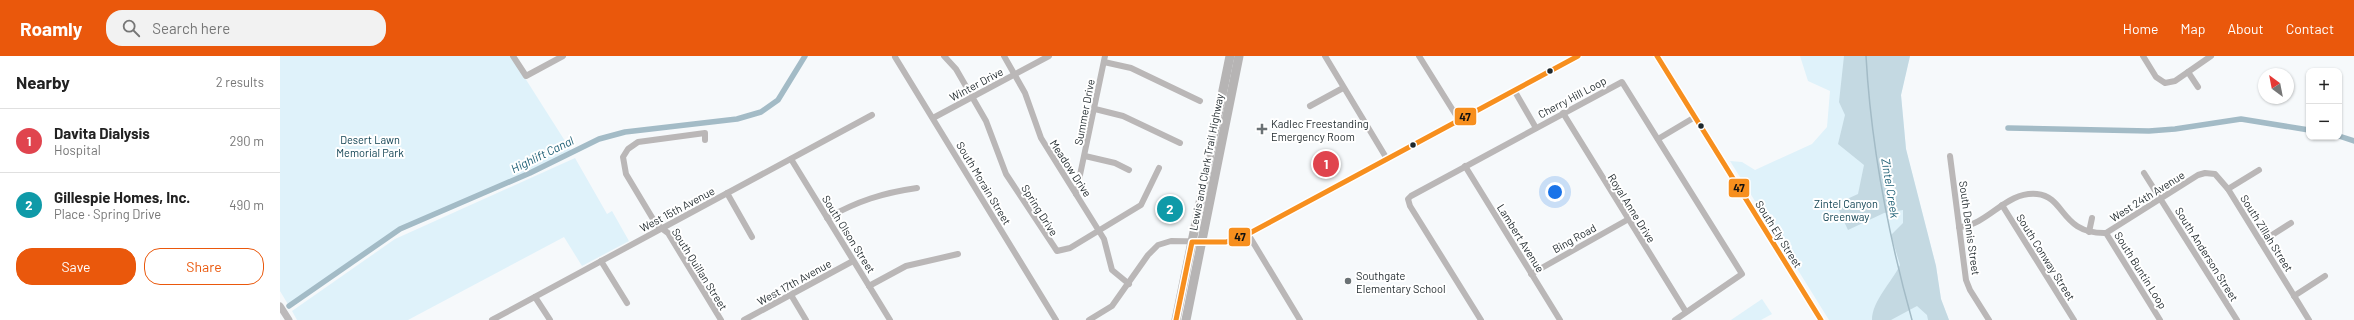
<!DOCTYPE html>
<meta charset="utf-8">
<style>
:root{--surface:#fff;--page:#f2f2f2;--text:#222;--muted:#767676;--line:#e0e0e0;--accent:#ea580c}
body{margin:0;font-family:Barlow,sans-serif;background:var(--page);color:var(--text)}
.controls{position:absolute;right:12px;top:12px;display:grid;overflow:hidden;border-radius:8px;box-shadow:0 1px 3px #0004}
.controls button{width:36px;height:36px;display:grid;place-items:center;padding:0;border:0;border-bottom:1px solid var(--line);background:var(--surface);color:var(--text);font:20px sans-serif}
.compass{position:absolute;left:1978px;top:12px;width:36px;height:36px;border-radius:50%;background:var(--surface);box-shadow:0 1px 3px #0004;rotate:328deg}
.you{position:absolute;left:1275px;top:136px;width:14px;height:14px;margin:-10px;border:3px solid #fff;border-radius:50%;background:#1a73e8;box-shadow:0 0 0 6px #1a73e833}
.badge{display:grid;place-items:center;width:26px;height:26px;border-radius:50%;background:var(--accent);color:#fff;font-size:13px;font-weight:700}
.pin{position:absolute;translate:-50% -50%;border:2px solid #fff;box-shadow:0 1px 4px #0006}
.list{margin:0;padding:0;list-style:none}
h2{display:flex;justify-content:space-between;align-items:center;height:52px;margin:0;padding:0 16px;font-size:17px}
h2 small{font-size:13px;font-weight:400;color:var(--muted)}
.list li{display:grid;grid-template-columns:26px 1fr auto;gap:12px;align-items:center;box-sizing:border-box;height:64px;padding:0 16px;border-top:1px solid var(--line)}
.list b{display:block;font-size:15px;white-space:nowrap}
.list p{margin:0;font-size:13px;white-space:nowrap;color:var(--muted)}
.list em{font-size:13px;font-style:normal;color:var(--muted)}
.actions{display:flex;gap:8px;padding:12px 16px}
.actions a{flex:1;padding:9px 0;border:1px solid var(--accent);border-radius:16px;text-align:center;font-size:14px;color:var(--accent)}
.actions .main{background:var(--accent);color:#fff}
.icon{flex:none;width:22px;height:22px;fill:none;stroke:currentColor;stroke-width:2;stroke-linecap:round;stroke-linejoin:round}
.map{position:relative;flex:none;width:2074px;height:264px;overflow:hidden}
header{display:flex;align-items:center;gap:24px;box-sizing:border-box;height:56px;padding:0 20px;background:var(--accent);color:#fff}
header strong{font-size:19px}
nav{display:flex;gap:22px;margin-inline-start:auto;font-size:14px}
.search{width:280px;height:36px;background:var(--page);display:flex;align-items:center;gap:10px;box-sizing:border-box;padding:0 14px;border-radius:16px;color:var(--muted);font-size:15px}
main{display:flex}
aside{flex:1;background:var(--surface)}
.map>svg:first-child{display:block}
.green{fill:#dff2fa}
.forest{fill:#c4d9e2}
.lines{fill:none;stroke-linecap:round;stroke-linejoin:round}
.stream{stroke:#a3bbc6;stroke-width:1.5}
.canal{stroke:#a3bbc6;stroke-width:5.5}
.minor{stroke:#bab7b7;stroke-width:6}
.major{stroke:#bbb9ba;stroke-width:7}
.highway{stroke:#b6b4b4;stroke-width:9}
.bus-1-casing{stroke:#fff;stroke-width:8}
.bus-1{stroke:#f78f1e;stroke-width:5}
.bus-dot{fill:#1f282c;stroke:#fff;stroke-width:1.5}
.poi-dot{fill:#6a7174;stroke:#fff;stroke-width:1.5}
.labels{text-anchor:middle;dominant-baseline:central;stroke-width:4;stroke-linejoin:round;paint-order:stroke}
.street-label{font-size:11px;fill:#1f282c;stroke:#fff}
.poi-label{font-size:11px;fill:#1f282c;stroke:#fff;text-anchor:start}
.park-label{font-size:11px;fill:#114353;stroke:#fff}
.water-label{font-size:12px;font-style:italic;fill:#206076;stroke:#fff}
.line-badge{stroke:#fff;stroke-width:1.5}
.pale-badge-label{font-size:11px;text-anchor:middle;font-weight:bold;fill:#111}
</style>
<header>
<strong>Roamly</strong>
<div class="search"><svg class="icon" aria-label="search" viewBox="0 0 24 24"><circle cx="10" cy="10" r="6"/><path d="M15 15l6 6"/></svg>Search here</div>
<nav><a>Home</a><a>Map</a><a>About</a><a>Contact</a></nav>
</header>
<main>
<aside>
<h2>Nearby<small>2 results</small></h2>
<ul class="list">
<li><span class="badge" style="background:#e0444e">1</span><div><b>Davita Dialysis</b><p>Hospital</p></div><em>290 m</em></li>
<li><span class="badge" style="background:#0f9aa8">2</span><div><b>Gillespie Homes, Inc.</b><p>Place · Spring Drive</p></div><em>490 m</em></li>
</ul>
<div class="actions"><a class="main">Save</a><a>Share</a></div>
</aside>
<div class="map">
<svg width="2074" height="264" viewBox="0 0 2074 264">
<rect width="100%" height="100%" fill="#f6f9fb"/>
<g class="green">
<path d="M 0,0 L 231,0 L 292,96 L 119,175 L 9,250 L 0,235 Z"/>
<path d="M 1520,0 L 1630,0 L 1621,39 L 1626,93 L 1656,210 L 1661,243 L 1669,264 L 1549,264 L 1450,105 L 1462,106 L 1475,114 L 1532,88 L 1547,71 L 1550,35 L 1528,25 Z"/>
<path d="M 295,102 L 327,158 L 332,155 L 349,185 L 302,210 L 284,181 L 128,264 L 17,264 L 12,255 L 115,183 Z"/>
<path d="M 1482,243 L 1492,258 L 1481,264 L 1451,264 Z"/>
</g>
<path class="forest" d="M 1564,0 L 1630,0 L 1621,39 L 1626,93 L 1656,210 L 1661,243 L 1669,264 L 1648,264 L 1647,259 L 1637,250 L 1611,264 L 1592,264 C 1592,245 1612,226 1620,209 L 1611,179 L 1623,167 L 1623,154 L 1604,157 L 1568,174 L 1556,148 L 1578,138 L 1584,109 L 1558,88 L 1565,59 L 1559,46 Z"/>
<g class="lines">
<path class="stream" d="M 1586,0 C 1591,89 1608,178 1632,264"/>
<g class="canal">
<path d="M 1728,72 L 1869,75 L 1895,73 L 1961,63 L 2029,74"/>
<path d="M 2059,80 L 2074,85"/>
<path d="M 9,250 L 120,173 L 250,117 L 319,83 L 345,76 L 457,63 L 481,56 L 498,44 L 525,0"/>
</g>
<g class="minor">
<path d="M 233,0 L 246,20 L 283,0"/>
<path d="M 664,0 L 676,13 L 706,65 L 726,118 L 777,195 L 790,192 L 861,149 L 879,112"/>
<path d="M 724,0 L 745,37 L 761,82 L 824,183 L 832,214 L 849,228"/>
<path d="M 1045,0 L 1107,103"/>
<path d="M 1139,0 L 1179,64"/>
<path d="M 1377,0 L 1541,264"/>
<path d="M 1863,0 L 1876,21 L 1885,27 L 1895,25 L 1931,0"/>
<path d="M 615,1 L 776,264"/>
<path d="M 824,6 L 851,12 L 920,45"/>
<path d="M 1908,16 L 1918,31"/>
<path d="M 1234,34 L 1256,72"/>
<path d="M 1030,50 L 1063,32"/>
<path d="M 815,53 L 843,60 L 900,87"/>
<path d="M 1283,57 L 1406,256"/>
<path d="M 653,62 L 769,0"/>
<path d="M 1378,83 L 1415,61"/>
<path d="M 425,84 L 425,77 L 358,86 L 348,93 L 343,101 L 346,118 L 376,168 L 388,177 L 441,264"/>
<path d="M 805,100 L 835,107 L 849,114"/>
<path d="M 1670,100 L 1686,224 L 1690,234 L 1709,264"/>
<path d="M 511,103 L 610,264"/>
<path d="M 1185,110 L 1280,264"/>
<path d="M 1864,117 L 1957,264"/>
<path d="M 1948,133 L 1979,114"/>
<path d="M 447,137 L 472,181"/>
<path d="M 796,138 L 825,0"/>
<path d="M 1722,149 L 1794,264"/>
<path d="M 547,162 C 578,145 602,137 637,132"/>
<path d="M 1679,171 C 1709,169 1725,135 1757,138 C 1786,141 1780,178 1826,177 L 1880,264"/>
<path d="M 1809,176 L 1812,162"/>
<path d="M 1826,177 L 1918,119 L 1925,117 L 1935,118 L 1948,133 L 2029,264"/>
<path d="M 968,178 L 1020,264"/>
<path d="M 1981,186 L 2011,167"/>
<path d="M 321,205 L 347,247"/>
<path d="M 1251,218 L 1347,164"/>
<path d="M 589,230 L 626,210 L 678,198"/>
<path d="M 511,239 L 526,264"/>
<path d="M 2014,240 L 2045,220"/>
<path d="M 255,241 L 270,264"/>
<path d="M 212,264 L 592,59"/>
<path d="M 464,264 L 573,205"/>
<path d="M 809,264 L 832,250 L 868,199 L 878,189 L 891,185 L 946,186 L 968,178 L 1298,0"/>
<path d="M 1201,264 L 1130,150 L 1128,143 L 1131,140 L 1342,26 L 1462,218 L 1395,264"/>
</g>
<path class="major" d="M 0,250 L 9,264"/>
<g class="highway">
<path d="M 896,264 L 950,0"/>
<path d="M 906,264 L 959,0"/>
</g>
<defs>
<g id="bus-1">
<path d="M 1377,0 L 1541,264"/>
<path d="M 896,264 L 912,186 L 946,186 L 968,178 L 1298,0"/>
</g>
</defs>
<use href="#bus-1" class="bus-1-casing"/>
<use href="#bus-1" class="bus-1"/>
</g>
<g class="bus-dot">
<circle cx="1270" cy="15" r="3.5"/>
<circle cx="1421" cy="70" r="3.5"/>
<circle cx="1133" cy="89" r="3.5"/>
</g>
<g class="poi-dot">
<path d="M980 67h4v4h4v4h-4v4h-4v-4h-4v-4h4z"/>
<circle cx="1068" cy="225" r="4"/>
</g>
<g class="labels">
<g class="street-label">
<text transform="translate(696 28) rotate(-28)">Winter Drive</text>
<text transform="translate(1292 41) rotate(-28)">Cherry Hill Loop</text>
<text transform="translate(804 56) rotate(-79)">Summer Drive</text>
<text transform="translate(926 106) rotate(-79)">Lewis and Clark Trail Highway</text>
<text transform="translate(791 112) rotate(57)">Meadow Drive</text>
<text transform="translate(704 127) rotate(59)">South Morain Street</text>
<text transform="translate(1867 140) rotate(-32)">West 24th Avenue</text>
<text transform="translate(1352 152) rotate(58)">Royal Anne Drive</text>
<text transform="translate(397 153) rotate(-28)">West 15th Avenue</text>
<text transform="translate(760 154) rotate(58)">Spring Drive</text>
<text transform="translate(1690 172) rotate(82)">South Dennis Street</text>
<text transform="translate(1987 177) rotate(58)">South Zillah Street</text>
<text transform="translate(569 178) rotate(58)">South Olson Street</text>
<text transform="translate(1499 178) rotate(58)">South Ely Street</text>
<text transform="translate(1241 182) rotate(58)">Lambert Avenue</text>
<text transform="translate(1294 182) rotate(-29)">Bing Road</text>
<text transform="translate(1927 198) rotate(58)">South Anderson Street</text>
<text transform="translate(1766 201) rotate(58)">South Conway Street</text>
<text transform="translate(420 213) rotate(58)">South Quillan Street</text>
<text transform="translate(1861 214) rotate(58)">South Buntin Loop</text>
<text transform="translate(514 226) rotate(-29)">West 17th Avenue</text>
</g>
<g class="poi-label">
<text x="991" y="67">Kadlec Freestanding<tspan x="991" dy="13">Emergency Room</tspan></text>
<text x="1076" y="219">Southgate<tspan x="1076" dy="13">Elementary School</tspan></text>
</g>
<g class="park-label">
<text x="90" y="83">Desert Lawn<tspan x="90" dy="13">Memorial Park</tspan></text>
<text x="1566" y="147">Zintel Canyon<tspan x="1566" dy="13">Greenway</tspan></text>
</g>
<g class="water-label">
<text transform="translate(262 98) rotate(-26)">Highlift Canal</text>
<text transform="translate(1611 132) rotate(81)">Zintel Creek</text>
</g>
</g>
<g class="line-badge">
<rect x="1174" y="51" width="23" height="19" rx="4" fill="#f78f1e"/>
<rect x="1448" y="122" width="22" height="20" rx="4" fill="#f78f1e"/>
<rect x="948" y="171" width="23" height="20" rx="4" fill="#f78f1e"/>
</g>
<g class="pale-badge-label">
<text x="1185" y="65">47</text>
<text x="1459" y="136">47</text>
<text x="960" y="185">47</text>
</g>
</svg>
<div class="controls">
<button>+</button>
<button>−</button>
</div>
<svg class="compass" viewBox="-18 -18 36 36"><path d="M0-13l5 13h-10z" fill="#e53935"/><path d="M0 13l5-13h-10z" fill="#767676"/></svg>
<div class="you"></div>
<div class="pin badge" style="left:1046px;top:108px;background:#e0444e">1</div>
<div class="pin badge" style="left:890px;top:153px;background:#0f9aa8">2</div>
</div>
</main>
